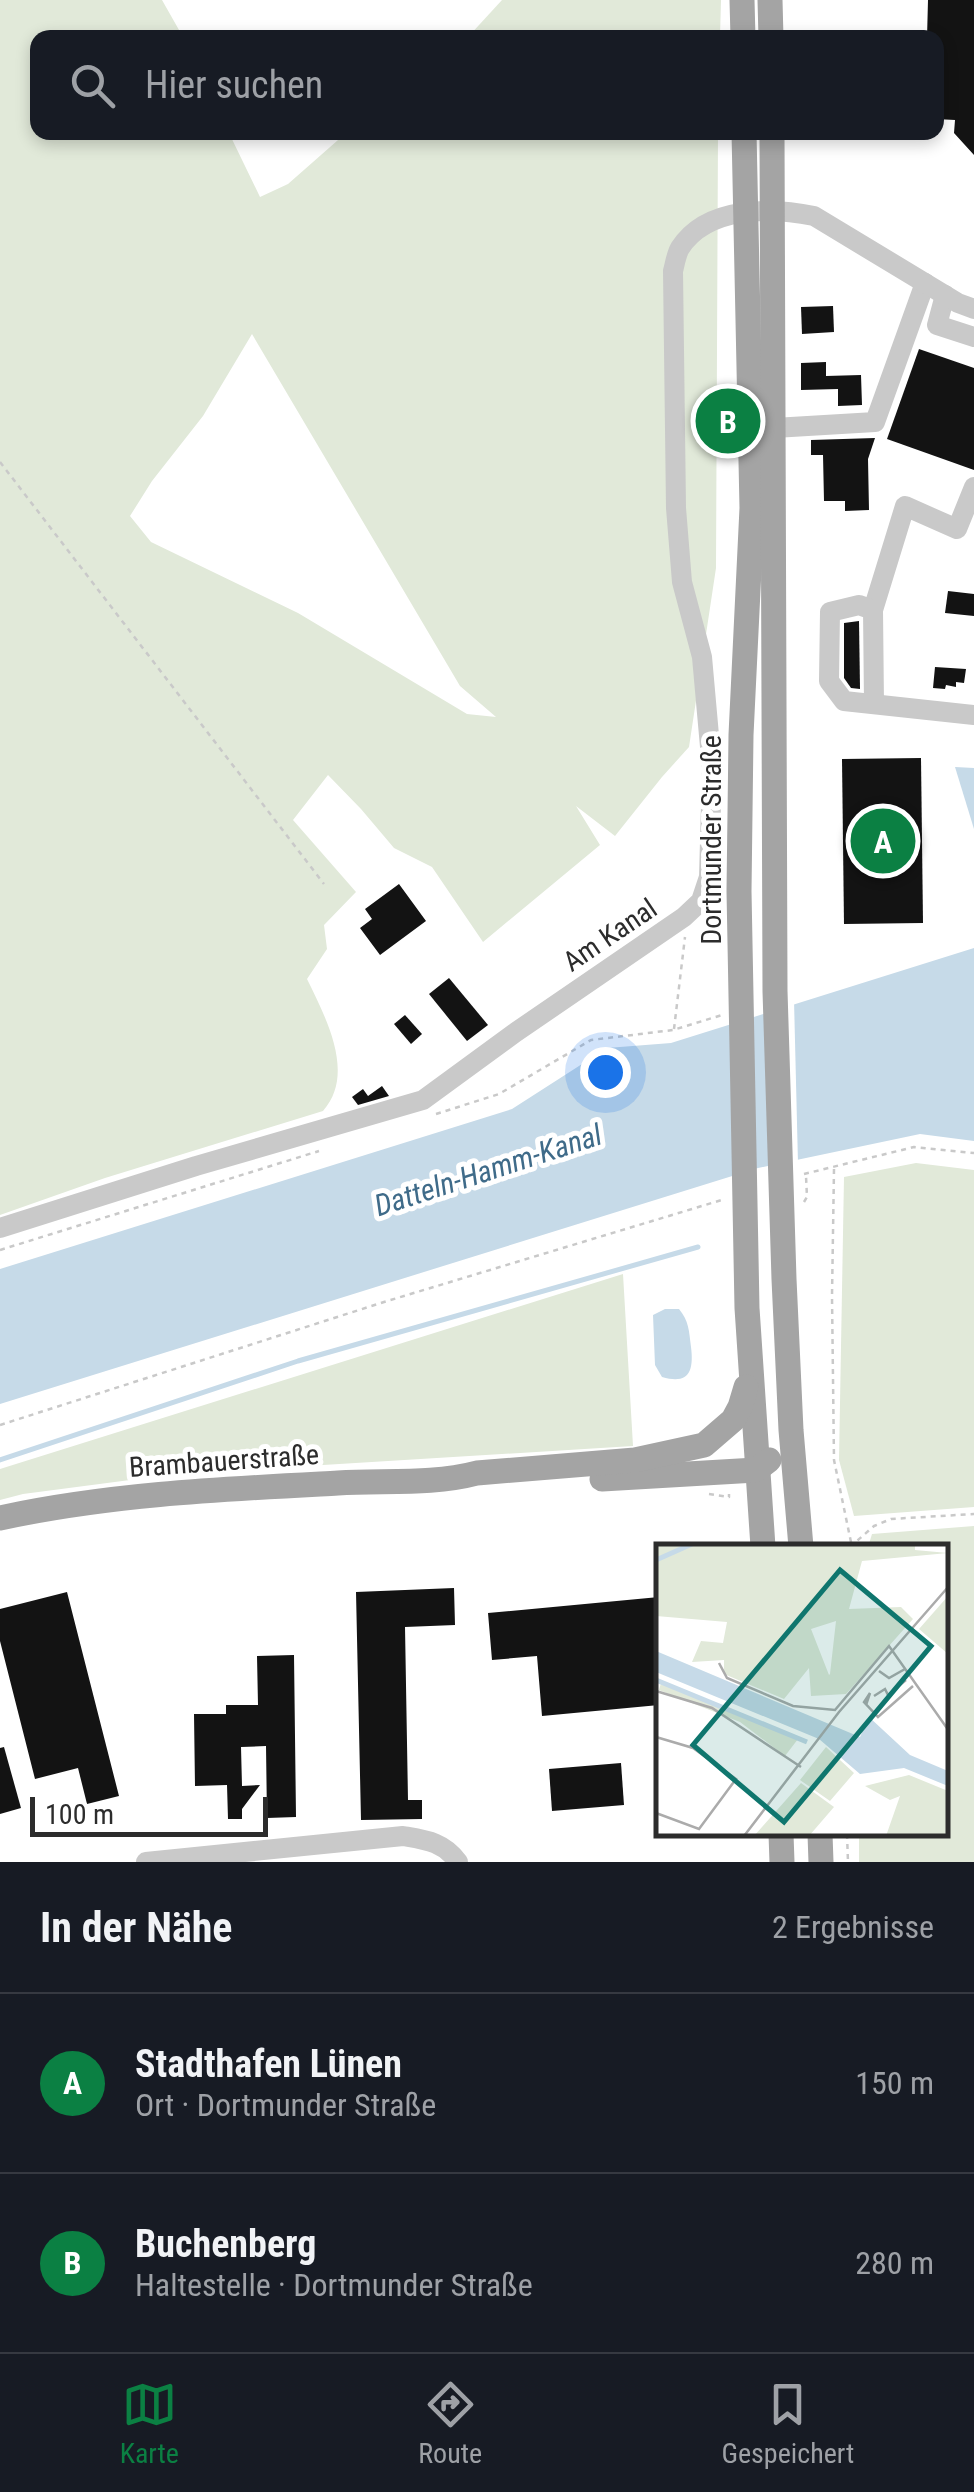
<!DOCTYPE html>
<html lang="de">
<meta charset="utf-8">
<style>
:root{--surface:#171b24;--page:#20242c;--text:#f1f3f6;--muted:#9ea1a6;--line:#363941;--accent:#0b8043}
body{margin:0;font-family:"Roboto Condensed",sans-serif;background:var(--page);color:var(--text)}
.scale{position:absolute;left:30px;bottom:25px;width:238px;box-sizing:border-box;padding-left:10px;border:5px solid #2c2c2c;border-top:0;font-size:28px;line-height:35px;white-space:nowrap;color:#2c2c2c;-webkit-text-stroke:8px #fff;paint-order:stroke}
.you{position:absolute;left:605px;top:1072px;width:35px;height:35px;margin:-25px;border:8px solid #fff;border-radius:50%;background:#1a73e8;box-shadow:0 0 0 15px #1a73e833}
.badge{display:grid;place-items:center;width:65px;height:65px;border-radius:50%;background:var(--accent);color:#fff;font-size:32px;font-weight:700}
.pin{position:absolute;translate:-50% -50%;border:5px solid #fff;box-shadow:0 2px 10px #0006}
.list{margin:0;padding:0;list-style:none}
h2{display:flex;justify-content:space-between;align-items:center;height:130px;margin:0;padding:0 40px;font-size:42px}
h2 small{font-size:32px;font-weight:400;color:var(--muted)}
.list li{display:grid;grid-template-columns:65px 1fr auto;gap:30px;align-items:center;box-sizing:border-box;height:180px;padding:0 40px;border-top:2px solid var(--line)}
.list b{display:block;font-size:38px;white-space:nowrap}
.list p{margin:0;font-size:32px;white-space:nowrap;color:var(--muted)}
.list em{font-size:32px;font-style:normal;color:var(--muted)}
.icon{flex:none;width:55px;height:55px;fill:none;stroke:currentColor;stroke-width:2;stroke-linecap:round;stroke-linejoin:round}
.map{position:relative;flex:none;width:974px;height:1862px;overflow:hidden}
.search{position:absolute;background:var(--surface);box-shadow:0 5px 15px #0003;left:30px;right:30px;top:30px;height:110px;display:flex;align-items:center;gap:25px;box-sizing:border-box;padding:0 35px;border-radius:20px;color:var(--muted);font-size:38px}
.sheet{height:490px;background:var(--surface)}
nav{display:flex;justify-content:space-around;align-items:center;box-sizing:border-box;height:140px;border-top:2px solid var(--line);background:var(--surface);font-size:28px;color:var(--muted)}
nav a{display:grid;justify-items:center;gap:5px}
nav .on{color:var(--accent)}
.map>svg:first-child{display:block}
.green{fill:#e1e9d9;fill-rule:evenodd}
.water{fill:#c6dae8}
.pier{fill:#fff}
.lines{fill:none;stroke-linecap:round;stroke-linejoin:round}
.stream{stroke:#c6dae8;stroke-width:5}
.building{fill:#131313}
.path{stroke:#c9c9c9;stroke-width:2.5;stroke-dasharray:5 5;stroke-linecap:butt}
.minor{stroke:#c9c9c9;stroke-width:20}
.major{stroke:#a4a4a4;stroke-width:25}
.labels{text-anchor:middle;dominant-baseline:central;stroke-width:10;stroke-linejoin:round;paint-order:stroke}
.street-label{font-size:28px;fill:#2c2c2c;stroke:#fff}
.water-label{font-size:30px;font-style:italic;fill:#3f6b89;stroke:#fff}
.inset-river{fill:none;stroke:#c6dae8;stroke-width:5}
.inset-road{fill:none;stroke:#ababab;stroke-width:2.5}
.view{fill:#0f766e;fill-opacity:0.15;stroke:#0f766e;stroke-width:5}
.inset-edge{fill:none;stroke:#2c2c2c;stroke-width:5}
</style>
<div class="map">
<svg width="974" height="1862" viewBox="0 0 974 1862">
<rect width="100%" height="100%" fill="#fff"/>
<g class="green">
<path d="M 0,0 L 162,0 L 183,37 L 38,38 L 38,132 L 229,133 L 260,197 L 288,184 L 346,133 L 718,133 L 716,568 L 689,747 L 662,777 L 615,836 L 576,806 L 600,845 L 483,942 L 432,867 L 394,848 L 361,809 L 328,775 L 293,820 L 356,892 L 324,925 L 327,949 L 307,979 C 326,1018 356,1074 323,1111 L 105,1178 L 0,1215 ZM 252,334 L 460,686 L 496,717 L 467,714 L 298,613 L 151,542 L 130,516 L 152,481 L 203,416 Z"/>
<path d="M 502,0 L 721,0 L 720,37 L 468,37 Z"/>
<path d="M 916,1163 L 974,1170 L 974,1507 L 854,1516 L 839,1460 L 844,1177 Z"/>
<path d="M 623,1274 L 633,1446 L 176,1474 L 23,1494 L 0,1500 L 0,1469 Z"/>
<path d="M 974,1526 L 974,1862 L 859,1862 L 859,1835 L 946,1834 L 946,1547 L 868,1547 L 872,1534 Z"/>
</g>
<g class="water">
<path d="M 955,767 L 974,768 L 974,829 Z"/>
<path d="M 974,948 L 974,1141 L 920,1134 L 758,1168 L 0,1404 L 0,1269 L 512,1109 L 607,1048 L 671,1043 Z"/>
<path d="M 665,1309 L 679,1309 C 689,1321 689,1331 691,1347 C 694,1371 689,1385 662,1377 L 655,1365 L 653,1315 Z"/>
</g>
<path class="pier" d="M 794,1000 L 798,1164 L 770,1170 L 765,1009 Z"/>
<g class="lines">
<path class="stream" d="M 0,1460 L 298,1361 L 698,1247"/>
</g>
<g class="building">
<path d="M 928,0 L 974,0 L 974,155 L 954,133 L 955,120 L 936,119 L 936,38 L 927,38 Z"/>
<path d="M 833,306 L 834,332 L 802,334 L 801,307 Z"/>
<path d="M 919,349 L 974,368 L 974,470 L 887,439 Z"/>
<path d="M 826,362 L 826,376 L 861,375 L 862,405 L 838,406 L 838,389 L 801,390 L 801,363 Z"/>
<path d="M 875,438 L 868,459 L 869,510 L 845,511 L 845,501 L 824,501 L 823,455 L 811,455 L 811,440 Z"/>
<path d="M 948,591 L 974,594 L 974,616 L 945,613 Z"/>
<path d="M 859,621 L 860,689 L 851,688 L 844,678 L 844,623 Z"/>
<path d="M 935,667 L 966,669 L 964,683 L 956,682 L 956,687 L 946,685 L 945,689 L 933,688 Z"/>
<path d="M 921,758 L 923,923 L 844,924 L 842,759 Z"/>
<path d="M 399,884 L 426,921 L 380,955 L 360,928 L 372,919 L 365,909 Z"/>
<path d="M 449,978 L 488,1025 L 467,1041 L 429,994 Z"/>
<path d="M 405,1015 L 422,1034 L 411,1044 L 394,1024 Z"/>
<path d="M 382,1086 L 389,1096 L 358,1105 L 352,1097 L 363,1089 L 368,1096 Z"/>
<path d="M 454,1588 L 455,1625 L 405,1627 L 408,1800 L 422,1800 L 422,1819 L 361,1820 L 356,1592 Z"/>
<path d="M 67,1592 L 119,1796 L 87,1804 L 78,1768 L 35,1779 L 0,1641 L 0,1609 Z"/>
<path d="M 659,1597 L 659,1705 L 542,1716 L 537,1656 L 492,1660 L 488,1613 Z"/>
<path d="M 294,1655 L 296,1817 L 267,1818 L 266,1746 L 241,1747 L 242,1786 L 260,1785 L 242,1809 L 242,1819 L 228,1819 L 227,1785 L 195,1786 L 194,1714 L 226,1714 L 226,1705 L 258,1705 L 257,1656 Z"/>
<path d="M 4,1747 L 21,1808 L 0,1814 L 0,1748 Z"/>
<path d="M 621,1763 L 624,1805 L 552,1811 L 549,1769 Z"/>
</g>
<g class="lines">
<g class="path">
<path d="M 0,462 L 324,884"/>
<path d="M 674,1029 L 685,937"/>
<path d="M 436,1114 L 499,1094 L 591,1040 L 673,1030 L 722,1015"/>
<path d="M 834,1169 L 832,1296 L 834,1460 L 852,1547"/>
<path d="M 804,1174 L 914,1147 L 974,1153"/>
<path d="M 804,1202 L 807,1197 L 806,1176"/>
<path d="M 0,1250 L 319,1151"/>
<path d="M 0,1425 L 384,1302 L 725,1199"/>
<path d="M 709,1494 L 729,1497 L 729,1494"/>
<path d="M 850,1547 L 874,1526 L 891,1519 L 974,1514"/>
<path d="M 847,1834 L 848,1862"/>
</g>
<g class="minor">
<path d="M 945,295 L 937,325 L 974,337"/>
<path d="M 774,428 L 875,422 L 925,283"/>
<path d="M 873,610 L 905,506 L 957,529 L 974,487"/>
<path d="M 874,704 L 873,610 L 859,605 L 830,612 L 829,681 L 844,701 L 974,715"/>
<path d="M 0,1228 L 196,1166 L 423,1100 L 516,1032 L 684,917 L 701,901 L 709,877 L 712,769 L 702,657 L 682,582 L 676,508 L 673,271 C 675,264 676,255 680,248 C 707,206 771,207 814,216 L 958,303 L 974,309"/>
<path d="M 146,1862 L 403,1836 C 426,1840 444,1842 458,1862"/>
</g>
<g class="major">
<path d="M 742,0 L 743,38"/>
<path d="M 770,0 L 771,38"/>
<path d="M 744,132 L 752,508 L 741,735 L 739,891 L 747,1308 L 763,1547"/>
<path d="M 772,132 L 775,991 L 784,1279 L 791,1430 L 801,1547"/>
<path d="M 602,1479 L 756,1470 L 769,1460"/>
<path d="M 0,1518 C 111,1494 225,1489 338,1483 C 384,1480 432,1485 477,1473 L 635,1460 L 704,1445 L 733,1420 L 740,1407 L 746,1387"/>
<path d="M 781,1834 L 782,1862"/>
<path d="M 820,1834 L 821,1862"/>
</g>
</g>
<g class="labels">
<g class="street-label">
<text transform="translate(711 840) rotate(-90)">Dortmunder Straße</text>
<text transform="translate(610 935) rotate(-34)">Am Kanal</text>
<text transform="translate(224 1461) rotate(-4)">Brambauerstraße</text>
</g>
<g class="water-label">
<text transform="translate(488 1170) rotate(-18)">Datteln-Hamm-Kanal</text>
</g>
</g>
<g transform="translate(656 1544)">
<rect width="292" height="292" fill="#fff"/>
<path d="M 0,0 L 259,0 L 259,6 L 292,9 L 206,17 L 193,65 L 245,63 L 257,75 L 190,150 L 155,152 L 153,124 L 128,155 L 68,130 L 68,116 L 36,118 L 45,97 L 67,99 L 71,78 L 0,72 ZM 180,77 L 174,130 L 173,131 L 155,85 ZM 292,52 L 292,110 L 263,85 ZM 5,139 L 55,158 L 142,195 L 129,212 L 84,178 L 3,146 ZM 170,203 L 198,229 L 174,257 L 144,236 ZM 253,231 L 292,247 L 292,292 L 230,292 L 244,252 L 234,256 L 209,242 ZM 145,239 L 178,263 L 153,292 L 98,292 Z" fill="#e1e9d9" fill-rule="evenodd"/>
<path d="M 0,107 L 204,193 L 213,173 L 254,211 L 292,227 L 292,242 L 248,224 L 204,230 L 163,195 L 0,128 Z" fill="#c6dae8"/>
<path class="inset-river" d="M 0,16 L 36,0M 0,136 L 151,198"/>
<path class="inset-road" d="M 63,119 L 71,134 L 137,162 L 179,166 L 233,102 L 293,187M 223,127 L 233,134 L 249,125M 0,147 L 56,164 L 145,223M 218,152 L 229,145 L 232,151 L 250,136M 210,161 L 214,149 L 208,158 L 222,173 L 257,142M 0,193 L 37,204 L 80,235 L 43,285 L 0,269M 88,292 L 183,168 L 293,42"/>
<path class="view" d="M 184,26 L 275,102 L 128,278 L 37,201 Z"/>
<rect width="292" height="292" class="inset-edge"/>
</g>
</svg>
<div class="scale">100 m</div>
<div class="you"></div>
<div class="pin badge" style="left:883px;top:841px">A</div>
<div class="pin badge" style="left:728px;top:421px">B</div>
<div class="search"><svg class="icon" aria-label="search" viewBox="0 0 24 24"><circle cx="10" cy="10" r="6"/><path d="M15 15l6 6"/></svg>Hier suchen</div>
</div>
<section class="sheet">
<h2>In der Nähe<small>2 Ergebnisse</small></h2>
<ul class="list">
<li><span class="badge">A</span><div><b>Stadthafen Lünen</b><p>Ort · Dortmunder Straße</p></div><em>150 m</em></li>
<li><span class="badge">B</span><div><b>Buchenberg</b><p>Haltestelle · Dortmunder Straße</p></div><em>280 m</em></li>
</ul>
</section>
<nav>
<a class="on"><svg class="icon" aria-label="map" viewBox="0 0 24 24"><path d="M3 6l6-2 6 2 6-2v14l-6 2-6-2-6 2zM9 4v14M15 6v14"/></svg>Karte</a>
<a><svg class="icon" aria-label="directions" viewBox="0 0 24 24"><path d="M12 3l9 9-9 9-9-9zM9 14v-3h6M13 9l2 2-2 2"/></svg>Route</a>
<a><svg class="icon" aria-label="saved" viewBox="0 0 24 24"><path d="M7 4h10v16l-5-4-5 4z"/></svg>Gespeichert</a>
</nav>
